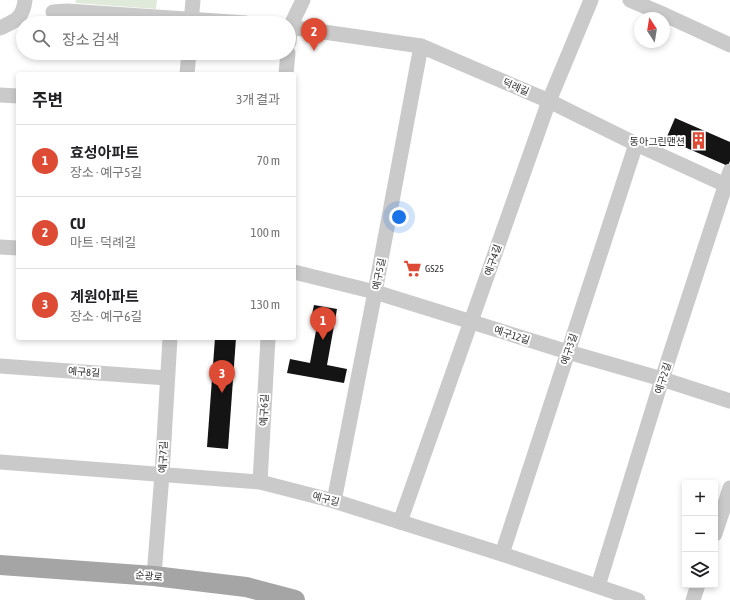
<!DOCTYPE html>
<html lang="ko">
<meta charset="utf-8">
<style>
:root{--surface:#fff;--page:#f6f6f6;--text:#202124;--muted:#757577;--line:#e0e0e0;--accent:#de4b35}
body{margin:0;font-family:"Asap Condensed","Noto Sans KR",sans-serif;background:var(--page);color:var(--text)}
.controls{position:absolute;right:12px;bottom:12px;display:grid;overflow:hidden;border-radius:4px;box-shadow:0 2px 6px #0003}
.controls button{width:36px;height:36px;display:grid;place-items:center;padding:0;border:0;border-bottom:1px solid var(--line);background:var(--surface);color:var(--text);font:20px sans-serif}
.compass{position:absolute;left:634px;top:12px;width:36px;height:36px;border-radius:50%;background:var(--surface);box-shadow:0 2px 6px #0003;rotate:348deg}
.you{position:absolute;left:399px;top:217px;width:14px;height:14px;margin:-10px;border:3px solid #fff;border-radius:50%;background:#1a73e8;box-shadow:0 0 0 6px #1a73e833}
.badge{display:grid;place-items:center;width:26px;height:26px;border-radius:50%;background:var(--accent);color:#fff;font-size:13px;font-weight:700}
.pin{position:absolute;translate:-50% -33px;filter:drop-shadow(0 1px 2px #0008)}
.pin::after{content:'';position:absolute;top:21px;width:14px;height:12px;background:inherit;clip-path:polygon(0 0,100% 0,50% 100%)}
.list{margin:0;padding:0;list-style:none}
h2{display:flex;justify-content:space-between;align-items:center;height:52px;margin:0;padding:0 16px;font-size:17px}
h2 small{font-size:13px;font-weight:400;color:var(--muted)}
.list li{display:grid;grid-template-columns:26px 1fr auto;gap:12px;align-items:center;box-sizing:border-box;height:72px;padding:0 16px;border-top:1px solid var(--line)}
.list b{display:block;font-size:15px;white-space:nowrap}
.list p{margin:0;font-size:13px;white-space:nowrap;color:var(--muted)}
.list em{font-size:13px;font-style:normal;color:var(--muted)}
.icon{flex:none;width:22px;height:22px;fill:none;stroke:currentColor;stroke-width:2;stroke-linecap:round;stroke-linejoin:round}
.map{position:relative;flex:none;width:730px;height:600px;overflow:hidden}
.search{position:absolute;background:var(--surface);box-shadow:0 2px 6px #0003;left:16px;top:16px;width:280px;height:44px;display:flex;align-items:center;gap:10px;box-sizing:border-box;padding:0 14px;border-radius:22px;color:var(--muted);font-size:15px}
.panel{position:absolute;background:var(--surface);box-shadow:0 2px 6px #0003;left:16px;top:72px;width:280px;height:268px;border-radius:4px}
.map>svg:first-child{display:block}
.green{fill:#e0eadb}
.building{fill:#141414}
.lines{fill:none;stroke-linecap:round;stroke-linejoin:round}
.minor{stroke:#cacaca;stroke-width:15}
.major{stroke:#a5a5a5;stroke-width:20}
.labels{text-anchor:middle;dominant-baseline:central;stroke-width:4;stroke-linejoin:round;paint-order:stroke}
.street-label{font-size:10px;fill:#2d2d2d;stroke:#fff}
.poi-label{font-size:10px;fill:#2d2d2d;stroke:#fff;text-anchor:end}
</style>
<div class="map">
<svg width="730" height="600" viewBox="0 0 730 600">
<rect width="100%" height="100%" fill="#fff"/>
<path class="green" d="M 76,0 L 157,0 L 156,9 L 75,3 Z"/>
<g class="building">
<path d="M 675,118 L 730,142 L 730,161 L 728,166 L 666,139 Z"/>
<path d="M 314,305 L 337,309 L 327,365 L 347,369 L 344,383 L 287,373 L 290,359 L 310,363 L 318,320 L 311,319 Z"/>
<path d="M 215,338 L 236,338 L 228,449 L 207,447 Z"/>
</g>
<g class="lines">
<g class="minor">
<path d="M 630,0 L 665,15 L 730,45"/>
<path d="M 53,12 L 67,11 L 246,23"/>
<path d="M 191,23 L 193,0"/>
<path d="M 289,27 L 421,46 L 549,101 L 636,144 L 730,187"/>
<path d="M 0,28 C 15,21 23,19 25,0"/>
<path d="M 289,42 L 290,27 L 303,0"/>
<path d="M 187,74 L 189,53"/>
<path d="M 286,74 L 288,53"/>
<path d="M 0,95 L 18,96"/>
<path d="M 0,247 L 18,248"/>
<path d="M 294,272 L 375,292 L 568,352 L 662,379 L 730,401"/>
<path d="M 0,366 L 167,378"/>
<path d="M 0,462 L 260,482 L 334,501 L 502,554 L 638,600"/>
<path d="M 260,482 L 268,338"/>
<path d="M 334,501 L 375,292 L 421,46"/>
<path d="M 400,522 L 549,101 L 591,0"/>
<path d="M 715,534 L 730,488"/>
<path d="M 502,554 L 636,144"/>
<path d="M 154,576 L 162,474 L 170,338"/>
<path d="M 598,586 L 662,379 L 730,171"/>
<path d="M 693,600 L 698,585"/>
</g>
<path class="major" d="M 0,565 L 154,576 L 246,587 L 295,600"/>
</g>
<defs>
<symbol id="building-bare" viewBox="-9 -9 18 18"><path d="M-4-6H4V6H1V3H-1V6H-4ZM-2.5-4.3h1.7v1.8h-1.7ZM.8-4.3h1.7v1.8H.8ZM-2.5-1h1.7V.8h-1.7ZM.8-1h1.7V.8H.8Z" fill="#de4b35" stroke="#fff" stroke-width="2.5" paint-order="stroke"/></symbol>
<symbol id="supermarket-bare" viewBox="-9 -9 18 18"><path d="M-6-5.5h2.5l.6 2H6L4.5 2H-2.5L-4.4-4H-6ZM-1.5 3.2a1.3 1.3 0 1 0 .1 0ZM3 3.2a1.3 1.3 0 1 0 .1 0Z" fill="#de4b35" stroke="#fff" stroke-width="2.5" paint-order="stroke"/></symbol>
</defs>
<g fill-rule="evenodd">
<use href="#building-bare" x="686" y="128" width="25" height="25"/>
<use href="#supermarket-bare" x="400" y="256" width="25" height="25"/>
</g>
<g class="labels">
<g class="street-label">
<text transform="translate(516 87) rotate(23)">덕례길</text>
<text transform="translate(493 260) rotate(-71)">예구4길</text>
<text transform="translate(379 274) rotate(-79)">예구5길</text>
<text transform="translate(512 335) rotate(18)">예구12길</text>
<text transform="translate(569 349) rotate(-72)">예구3길</text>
<text transform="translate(84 372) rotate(4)">예구8길</text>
<text transform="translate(663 378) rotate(-73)">예구2길</text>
<text transform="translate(264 410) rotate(-87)">예구6길</text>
<text transform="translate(163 457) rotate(-87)">예구7길</text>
<text transform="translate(326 499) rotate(15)">예구길</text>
<text transform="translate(149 576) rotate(5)">순광로</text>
</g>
<g class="poi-label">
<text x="685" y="141">동아그린맨션</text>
<text x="425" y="268" text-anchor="start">GS25</text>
</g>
</g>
</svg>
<div class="controls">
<button>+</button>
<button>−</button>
<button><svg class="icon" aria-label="layers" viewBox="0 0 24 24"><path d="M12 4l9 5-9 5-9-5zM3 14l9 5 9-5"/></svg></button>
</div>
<svg class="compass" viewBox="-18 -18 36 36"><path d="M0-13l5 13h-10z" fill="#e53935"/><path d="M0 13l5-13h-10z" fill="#757577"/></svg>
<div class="you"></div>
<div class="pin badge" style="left:323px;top:340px">1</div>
<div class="pin badge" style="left:314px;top:51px">2</div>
<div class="pin badge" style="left:222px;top:393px">3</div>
<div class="search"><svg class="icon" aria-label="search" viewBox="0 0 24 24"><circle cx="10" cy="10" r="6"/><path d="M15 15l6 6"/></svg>장소 검색</div>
<section class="panel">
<h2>주변<small>3개 결과</small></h2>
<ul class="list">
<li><span class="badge">1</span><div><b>효성아파트</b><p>장소 · 예구5길</p></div><em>70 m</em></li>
<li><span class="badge">2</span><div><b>CU</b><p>마트 · 덕례길</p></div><em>100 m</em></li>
<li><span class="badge">3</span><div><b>계원아파트</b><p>장소 · 예구6길</p></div><em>130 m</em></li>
</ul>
</section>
</div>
